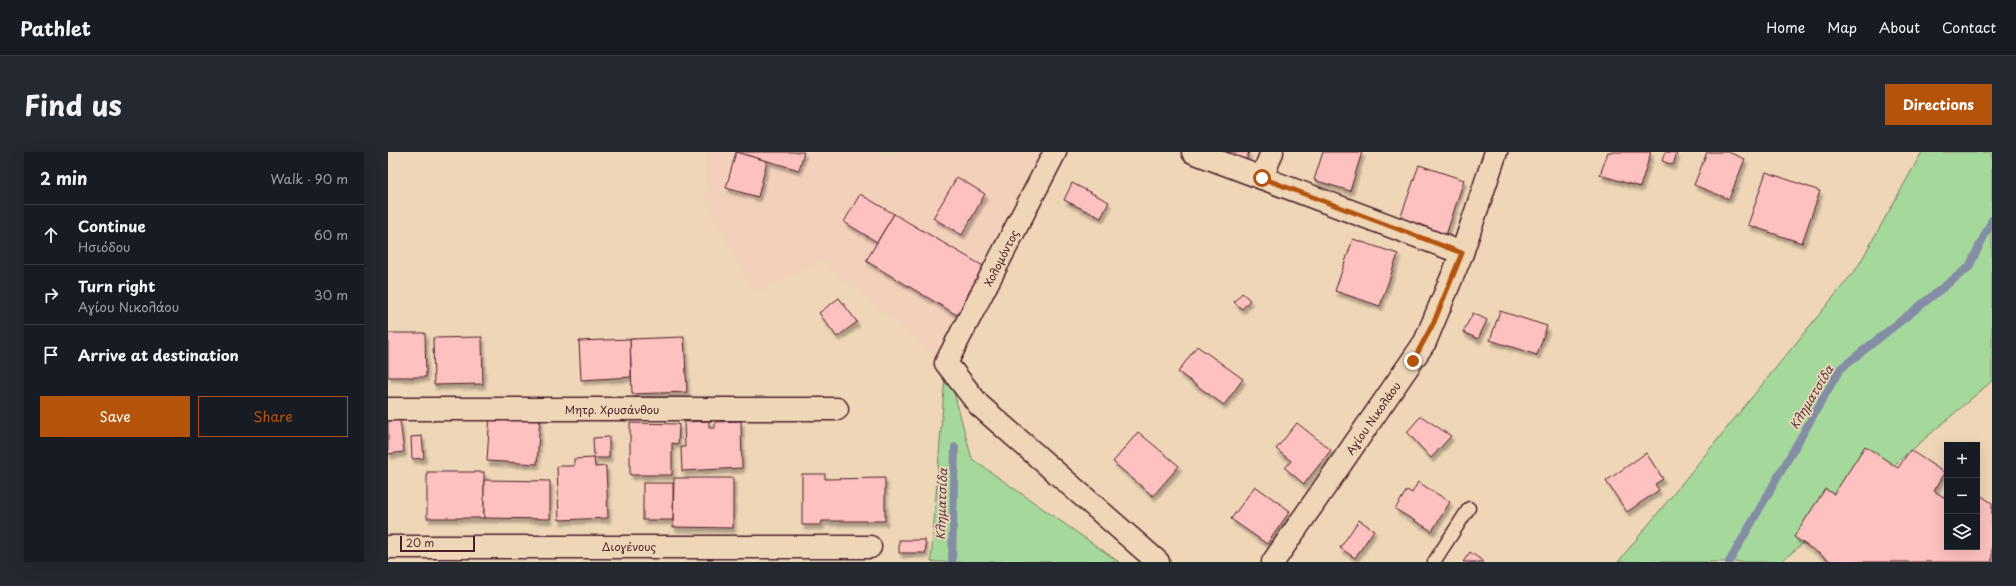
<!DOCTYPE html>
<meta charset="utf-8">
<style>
:root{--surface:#171b24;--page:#242831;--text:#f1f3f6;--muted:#9ea1a6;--line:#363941;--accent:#b45309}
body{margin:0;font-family:"Playpen Sans",sans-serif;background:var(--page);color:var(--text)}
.controls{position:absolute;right:12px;bottom:12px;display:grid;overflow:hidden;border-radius:0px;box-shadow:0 4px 16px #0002}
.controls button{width:36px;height:36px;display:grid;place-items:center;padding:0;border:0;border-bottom:1px solid var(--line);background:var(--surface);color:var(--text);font:20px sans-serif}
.scale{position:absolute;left:12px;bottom:10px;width:75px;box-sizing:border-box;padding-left:4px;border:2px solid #4a1f2b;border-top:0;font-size:11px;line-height:14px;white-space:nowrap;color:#4a1f2b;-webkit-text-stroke:3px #eed6b6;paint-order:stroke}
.stop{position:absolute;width:12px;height:12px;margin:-9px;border:3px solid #b45309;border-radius:50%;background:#fff}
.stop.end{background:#b45309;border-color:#fff;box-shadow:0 1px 4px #0008}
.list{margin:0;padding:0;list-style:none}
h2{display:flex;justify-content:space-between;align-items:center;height:52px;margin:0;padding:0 16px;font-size:17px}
h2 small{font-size:13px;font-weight:400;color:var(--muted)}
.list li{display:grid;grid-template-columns:26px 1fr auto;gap:12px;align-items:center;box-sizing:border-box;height:60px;padding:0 16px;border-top:1px solid var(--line)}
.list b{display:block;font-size:15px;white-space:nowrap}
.list p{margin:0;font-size:13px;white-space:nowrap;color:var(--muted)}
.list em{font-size:13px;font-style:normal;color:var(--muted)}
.actions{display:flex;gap:8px;padding:12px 16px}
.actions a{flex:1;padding:9px 0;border:1px solid var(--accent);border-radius:0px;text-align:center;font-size:14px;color:var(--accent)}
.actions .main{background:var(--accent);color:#fff}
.icon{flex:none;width:22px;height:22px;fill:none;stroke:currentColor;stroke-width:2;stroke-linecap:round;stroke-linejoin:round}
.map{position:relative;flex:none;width:1604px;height:410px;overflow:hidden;border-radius:0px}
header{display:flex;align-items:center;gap:24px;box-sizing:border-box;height:56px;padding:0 20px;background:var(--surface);border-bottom:1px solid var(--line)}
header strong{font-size:19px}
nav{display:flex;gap:22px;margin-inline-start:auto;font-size:14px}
.intro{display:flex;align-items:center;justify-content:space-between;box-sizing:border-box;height:96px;padding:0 24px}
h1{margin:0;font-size:28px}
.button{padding:10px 18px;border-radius:0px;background:var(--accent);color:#fff;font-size:14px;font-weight:700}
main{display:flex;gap:24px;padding:0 24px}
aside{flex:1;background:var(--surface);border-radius:0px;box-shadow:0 4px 16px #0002}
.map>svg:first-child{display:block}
.built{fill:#f2d0b9}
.green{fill:#a4d99b;stroke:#777c63}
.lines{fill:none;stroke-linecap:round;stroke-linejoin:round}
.stream{stroke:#858ca5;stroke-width:8}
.building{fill:#fdc1bf;stroke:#4a1f2b;filter:url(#shadow)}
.service-casing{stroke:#4a1f2b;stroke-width:15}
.minor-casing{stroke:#4a1f2b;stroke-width:25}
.service{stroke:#eed6b6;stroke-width:12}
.minor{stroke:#eed6b6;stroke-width:22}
.route{stroke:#b45309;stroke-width:5}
.labels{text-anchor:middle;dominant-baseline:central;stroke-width:3.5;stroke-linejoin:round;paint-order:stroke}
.street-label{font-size:11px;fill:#4a1f2b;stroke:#eed6b6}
.water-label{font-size:12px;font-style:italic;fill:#593a4a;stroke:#eed6b6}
</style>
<header>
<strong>Pathlet</strong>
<nav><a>Home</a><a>Map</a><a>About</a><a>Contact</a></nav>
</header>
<div class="intro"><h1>Find us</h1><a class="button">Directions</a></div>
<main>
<aside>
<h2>2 min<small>Walk · 90 m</small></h2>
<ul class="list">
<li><svg class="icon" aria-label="ahead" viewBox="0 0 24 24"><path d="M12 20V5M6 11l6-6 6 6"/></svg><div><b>Continue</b><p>Ησιόδου</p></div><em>60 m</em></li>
<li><svg class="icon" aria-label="right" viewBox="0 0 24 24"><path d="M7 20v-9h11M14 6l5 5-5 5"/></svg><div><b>Turn right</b><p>Αγίου Νικολάου</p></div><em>30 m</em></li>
<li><svg class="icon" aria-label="arrive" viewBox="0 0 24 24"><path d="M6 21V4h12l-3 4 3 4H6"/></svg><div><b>Arrive at destination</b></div></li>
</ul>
<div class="actions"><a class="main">Save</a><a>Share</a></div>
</aside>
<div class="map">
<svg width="1604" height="410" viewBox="0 0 1604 410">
<defs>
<filter id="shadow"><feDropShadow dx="2.5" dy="4.5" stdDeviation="1" flood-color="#0004"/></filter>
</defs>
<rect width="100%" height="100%" fill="#eed6b6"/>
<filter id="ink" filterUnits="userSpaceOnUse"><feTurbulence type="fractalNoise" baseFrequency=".025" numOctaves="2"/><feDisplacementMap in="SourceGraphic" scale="8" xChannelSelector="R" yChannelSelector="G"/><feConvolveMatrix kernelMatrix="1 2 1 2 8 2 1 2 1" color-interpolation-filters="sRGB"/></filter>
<g filter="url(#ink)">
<path class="built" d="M 319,0 L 673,0 L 558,211 L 432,108 L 366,142 L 317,47 Z"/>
<g class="green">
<path d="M 1534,0 L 1604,0 L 1604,229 L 1393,410 L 1230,410 L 1469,116 Z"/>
<path d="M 558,211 L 584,307 L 731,410 L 543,410 Z"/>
</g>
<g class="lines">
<g class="stream">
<path d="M 564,410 L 567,295"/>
<path d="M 1341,410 L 1452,217 L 1581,115 L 1604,68"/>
</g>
</g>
<g class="building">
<path d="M 348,0 L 379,9 L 370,45 L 338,36 Z"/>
<path d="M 348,0 L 416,0 L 411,18 Z"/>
<path d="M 828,0 L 861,0 L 857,11 Z"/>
<path d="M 935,0 L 974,0 L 962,39 L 926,28 Z"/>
<path d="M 1220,0 L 1263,0 L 1252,35 L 1212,23 Z"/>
<path d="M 1277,0 L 1289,1 L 1285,13 L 1274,9 Z"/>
<path d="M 1319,0 L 1340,0 L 1357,7 L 1341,47 L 1306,33 Z"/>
<path d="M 1031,13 L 1076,28 L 1058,83 L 1012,67 Z"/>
<path d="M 1378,20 L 1432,39 L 1414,91 L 1360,73 Z"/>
<path d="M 569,25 L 597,42 L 574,83 L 545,66 Z"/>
<path d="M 684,31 L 721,50 L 713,66 L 676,48 Z"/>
<path d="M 472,42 L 506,62 L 489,90 L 456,70 Z"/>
<path d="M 506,62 L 602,118 L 574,166 L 478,109 Z"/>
<path d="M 965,87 L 1010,102 L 992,154 L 947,139 Z"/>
<path d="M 854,141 L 862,148 L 854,157 L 846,150 Z"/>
<path d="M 451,146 L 469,170 L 449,185 L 431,161 Z"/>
<path d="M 1112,159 L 1159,174 L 1149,203 L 1102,188 Z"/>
<path d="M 1085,161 L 1099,168 L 1090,187 L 1075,180 Z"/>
<path d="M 0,181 L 37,181 L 38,225 L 0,225 Z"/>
<path d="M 94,185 L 95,232 L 46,233 L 45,186 Z"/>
<path d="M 296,185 L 299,240 L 244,242 L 242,187 Z"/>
<path d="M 242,187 L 243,225 L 193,228 L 191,189 Z"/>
<path d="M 809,194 L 855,227 L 836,253 L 790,220 Z"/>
<path d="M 102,261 L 152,264 L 149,312 L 99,309 Z"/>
<path d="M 1033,264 L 1063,284 L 1043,306 L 1019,280 Z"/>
<path d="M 12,268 L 16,300 L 0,302 L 0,269 Z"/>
<path d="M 321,269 L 321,276 L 327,276 L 327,270 L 353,269 L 354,316 L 294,319 L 293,295 L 297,295 L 296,270 Z"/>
<path d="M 242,271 L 291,272 L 290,292 L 284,291 L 284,323 L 242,323 Z"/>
<path d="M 909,271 L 943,298 L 916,332 L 897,316 L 903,309 L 888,297 Z"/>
<path d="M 750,280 L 791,314 L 765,344 L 725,310 Z"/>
<path d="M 34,284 L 36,306 L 24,307 L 23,285 Z"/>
<path d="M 221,285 L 221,306 L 206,306 L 205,286 Z"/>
<path d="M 1477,294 L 1510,316 L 1522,298 L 1557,321 L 1546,339 L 1559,347 L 1559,395 L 1589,395 L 1589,341 L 1604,351 L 1604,410 L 1444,410 L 1406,385 L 1437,337 L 1446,342 Z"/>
<path d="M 1258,301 L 1275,327 L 1267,332 L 1271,338 L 1239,360 L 1218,329 Z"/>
<path d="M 206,306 L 207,315 L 218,314 L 220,366 L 171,368 L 169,314 L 186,314 L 186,307 Z"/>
<rect x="39" y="320" width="57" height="46"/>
<path d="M 414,322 L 437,322 L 437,327 L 497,326 L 497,369 L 434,369 L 433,373 L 414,373 Z"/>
<path d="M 286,326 L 345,326 L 345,376 L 285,375 Z"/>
<path d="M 96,328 L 162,329 L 162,367 L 96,366 Z"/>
<path d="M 1030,330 L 1062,350 L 1044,379 L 1007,357 L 1019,338 L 1024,341 Z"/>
<rect x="255" y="331" width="30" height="37"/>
<path d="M 867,334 L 902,359 L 879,392 L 843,367 Z"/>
<path d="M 971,368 L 986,378 L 967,406 L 952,396 Z"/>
<path d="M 511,388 L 537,388 L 538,401 L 511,401 Z"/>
<path d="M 1082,400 L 1096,410 L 1075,410 Z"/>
</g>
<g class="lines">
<defs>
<path id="service" d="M 1046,410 L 1081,356"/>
<g id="minor">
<path d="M 667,0 L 558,211 L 591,253 L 770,410"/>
<path d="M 805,0 L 1074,101"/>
<path d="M 874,26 L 884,0"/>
<path d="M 0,257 L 449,257"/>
<path d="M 0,395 L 482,395"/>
<path d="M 885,410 L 1037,190 L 1074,101 L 1108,0"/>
</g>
</defs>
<use href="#service" class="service-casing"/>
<use href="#minor" class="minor-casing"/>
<use href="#service" class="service"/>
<use href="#minor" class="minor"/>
</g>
</g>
<g class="lines" filter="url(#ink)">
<path class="route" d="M 874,26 L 1074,101 L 1046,170 L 1025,209"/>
</g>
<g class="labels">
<g class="street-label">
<text transform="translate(613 106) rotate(-63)">Χολομόντος</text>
<text x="224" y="257">Μητρ. Χρυσάνθου</text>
<text transform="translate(985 266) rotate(-55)">Αγίου Νικολάου</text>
<text x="241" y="394">Διογένους</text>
</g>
<g class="water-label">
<text transform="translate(1423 245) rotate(-59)">Κληματσίδα</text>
<text transform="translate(553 352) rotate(-88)">Κληματσίδα</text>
</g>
</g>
</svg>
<div class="controls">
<button>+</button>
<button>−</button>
<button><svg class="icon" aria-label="layers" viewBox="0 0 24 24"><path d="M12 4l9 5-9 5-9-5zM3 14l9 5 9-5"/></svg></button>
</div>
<div class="scale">20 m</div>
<div class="stop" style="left:874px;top:26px"></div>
<div class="stop end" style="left:1025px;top:209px"></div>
</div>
</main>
